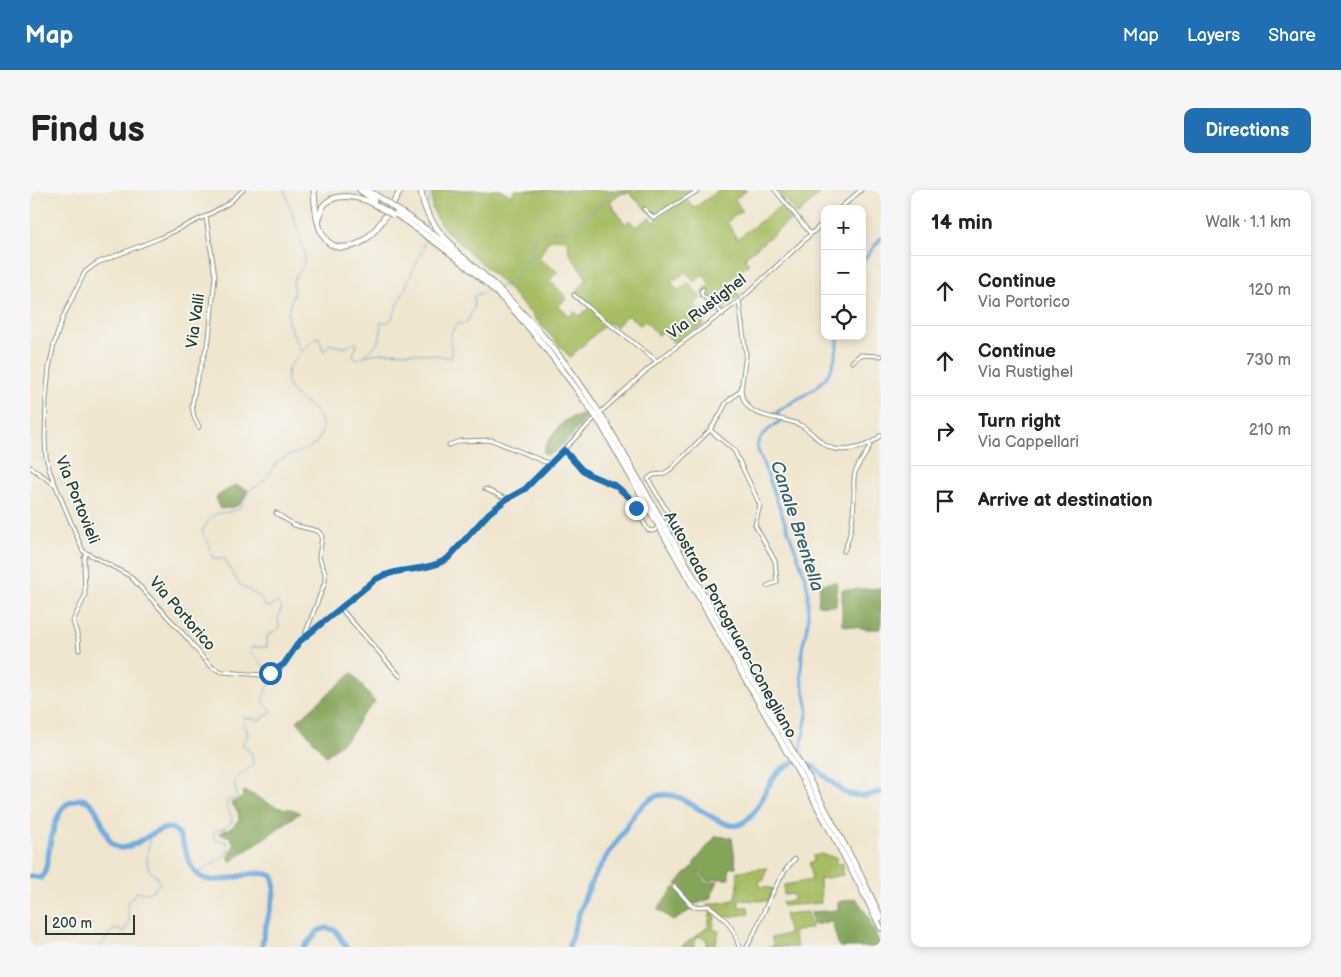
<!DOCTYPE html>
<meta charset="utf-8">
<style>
:root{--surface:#fff;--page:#f6f6f6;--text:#222;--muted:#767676;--line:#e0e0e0;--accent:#1f6fb2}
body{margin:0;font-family:"Balsamiq Sans",sans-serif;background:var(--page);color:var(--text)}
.controls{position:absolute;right:15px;top:15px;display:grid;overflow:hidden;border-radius:10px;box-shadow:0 2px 8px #0003}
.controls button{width:45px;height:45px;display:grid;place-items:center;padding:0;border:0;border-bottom:1px solid var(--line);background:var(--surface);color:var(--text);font:25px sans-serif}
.scale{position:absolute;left:15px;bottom:12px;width:90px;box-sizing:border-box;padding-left:5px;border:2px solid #1f3d34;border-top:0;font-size:14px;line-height:18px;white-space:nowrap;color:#1f3d34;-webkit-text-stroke:4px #f6f6f2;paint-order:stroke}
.stop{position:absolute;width:15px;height:15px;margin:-11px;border:4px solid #1f6fb2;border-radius:50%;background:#fff}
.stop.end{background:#1f6fb2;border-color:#fff;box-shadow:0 1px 5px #0008}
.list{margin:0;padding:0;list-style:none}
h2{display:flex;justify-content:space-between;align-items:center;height:65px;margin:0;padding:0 20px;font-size:21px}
h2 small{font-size:16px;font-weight:400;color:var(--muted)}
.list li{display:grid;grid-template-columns:32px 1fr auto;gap:15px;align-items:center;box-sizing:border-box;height:70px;padding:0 20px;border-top:1px solid var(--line)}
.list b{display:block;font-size:19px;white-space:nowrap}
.list p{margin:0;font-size:16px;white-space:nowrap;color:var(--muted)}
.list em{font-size:16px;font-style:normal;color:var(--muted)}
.icon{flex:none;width:28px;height:28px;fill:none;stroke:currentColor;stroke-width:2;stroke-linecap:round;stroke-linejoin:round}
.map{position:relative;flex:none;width:851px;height:757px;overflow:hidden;border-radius:10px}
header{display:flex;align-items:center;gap:30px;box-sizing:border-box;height:70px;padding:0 25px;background:var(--accent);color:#fff}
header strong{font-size:24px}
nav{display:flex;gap:28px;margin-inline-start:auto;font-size:18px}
.intro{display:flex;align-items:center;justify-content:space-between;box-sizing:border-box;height:120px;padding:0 30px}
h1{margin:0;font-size:35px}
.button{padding:12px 22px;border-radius:10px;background:var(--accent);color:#fff;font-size:18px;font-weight:700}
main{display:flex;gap:30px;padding:0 30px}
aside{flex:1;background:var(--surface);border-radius:10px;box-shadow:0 2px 8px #0003}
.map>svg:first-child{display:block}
.green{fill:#a6bd62;stroke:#627d4b;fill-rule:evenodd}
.forest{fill:#84a458;stroke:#527046}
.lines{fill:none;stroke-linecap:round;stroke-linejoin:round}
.stream{stroke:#6baade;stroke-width:1}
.canal{stroke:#6baade;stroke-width:3}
.river{stroke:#6baade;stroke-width:5.5}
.minor-casing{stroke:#889181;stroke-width:5}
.highway-casing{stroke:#889181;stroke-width:7}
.minor{stroke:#fff;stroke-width:3}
.highway{stroke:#fff;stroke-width:5}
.highway-bridge-casing{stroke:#889181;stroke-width:7;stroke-linecap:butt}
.highway-bridge{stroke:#fff;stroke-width:5}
.route{stroke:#1f6fb2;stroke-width:6}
.labels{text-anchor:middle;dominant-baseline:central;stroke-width:4;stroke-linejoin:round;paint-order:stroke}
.street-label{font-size:16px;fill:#1f3d34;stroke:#f6f6f2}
.water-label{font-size:18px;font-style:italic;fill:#365e67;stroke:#f6f6f2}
</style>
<header>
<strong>Map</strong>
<nav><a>Map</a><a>Layers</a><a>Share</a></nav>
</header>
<div class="intro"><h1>Find us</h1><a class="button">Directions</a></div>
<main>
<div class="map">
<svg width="851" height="757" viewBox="0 0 851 757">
<rect width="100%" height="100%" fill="#f6f6f2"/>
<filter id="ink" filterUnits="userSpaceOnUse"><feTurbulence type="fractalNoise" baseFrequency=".02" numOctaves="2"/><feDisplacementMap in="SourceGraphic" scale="10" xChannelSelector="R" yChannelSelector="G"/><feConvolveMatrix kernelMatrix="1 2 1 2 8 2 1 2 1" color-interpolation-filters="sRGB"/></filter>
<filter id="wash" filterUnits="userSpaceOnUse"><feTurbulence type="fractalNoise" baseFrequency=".0096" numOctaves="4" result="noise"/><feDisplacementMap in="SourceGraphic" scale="20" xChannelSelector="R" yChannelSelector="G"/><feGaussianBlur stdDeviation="1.12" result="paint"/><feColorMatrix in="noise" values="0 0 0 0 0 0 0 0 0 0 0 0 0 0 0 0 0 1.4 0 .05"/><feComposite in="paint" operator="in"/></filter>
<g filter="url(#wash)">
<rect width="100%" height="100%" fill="#f0e5ce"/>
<g class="green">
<path d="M 402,0 L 472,0 L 481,6 L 485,0 L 666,0 L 623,26 L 599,3 L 589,4 L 580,12 L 595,34 L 599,30 L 606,37 L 619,28 L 622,29 L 623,32 L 626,31 L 628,27 L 657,9 L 664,18 L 687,2 L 687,0 L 717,0 L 705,9 L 712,21 L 697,32 L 707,49 L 753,14 L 763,28 L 719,64 L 718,63 L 715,68 L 719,74 L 698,92 L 710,106 L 692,120 L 672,103 L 680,94 L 673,85 L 664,92 L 656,82 L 641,92 L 648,101 L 659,93 L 671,108 L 664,115 L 672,123 L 668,127 L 675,134 L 645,154 L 633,141 L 628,145 L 615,131 L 610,135 L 598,125 L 586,137 L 578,132 L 540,167 L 472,92 L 419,44 L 409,32 L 402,18 ZM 522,49 L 538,50 L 539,63 L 557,89 L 546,102 L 546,105 L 560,117 L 550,126 L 545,122 L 539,126 L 528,116 L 537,108 L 520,90 L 528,82 L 509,69 L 516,54 Z"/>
<path d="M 747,0 L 794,0 L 767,25 Z"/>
<path d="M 792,664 L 807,668 L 805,675 L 813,673 L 813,685 L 790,689 L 791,713 L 753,716 L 752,712 L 764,710 L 763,704 L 754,705 L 754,695 L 782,690 L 779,673 L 784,672 L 783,666 Z"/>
<path d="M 737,678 L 734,690 L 729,691 L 730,696 L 744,699 L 738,711 L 709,710 L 709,717 L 718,717 L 719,724 L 695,727 L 689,722 L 686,722 L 683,739 L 689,741 L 685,757 L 676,757 L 677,749 L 666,746 L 664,757 L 651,757 L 678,737 L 681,718 L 676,715 L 704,710 L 708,695 L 707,681 Z"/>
<path d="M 778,722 L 781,738 L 763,742 L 767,757 L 738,757 L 744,756 L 741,748 L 759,744 L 754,724 Z"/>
</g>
<g class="forest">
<path d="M 552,223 L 558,226 C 547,238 534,258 518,265 L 514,263 C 513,254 532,231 540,228 C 544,226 549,225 552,223 Z"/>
<path d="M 205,295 L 218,300 C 210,317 209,317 190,319 L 186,307 Z"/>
<path d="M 807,392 L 806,416 L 788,415 L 790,394 Z"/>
<path d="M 851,398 L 851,439 L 837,439 L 812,435 L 812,400 Z"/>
<path d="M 322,483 L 345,512 L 331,527 L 320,546 L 296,566 L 267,531 Z"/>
<path d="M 214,601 C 226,605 236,613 247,617 C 255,620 263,617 270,623 L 200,672 L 198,668 L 204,655 C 200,643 197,648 189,643 L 201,638 L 209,630 L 208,622 L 201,613 L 212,608 Z"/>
<path d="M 686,646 L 702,648 L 706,677 L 699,678 L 699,689 L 685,689 L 677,691 L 663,674 Z"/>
<path d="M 663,676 L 676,693 L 688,691 L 680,709 L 663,715 L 646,694 Z"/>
<path d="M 645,697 L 662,719 L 644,731 L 627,719 Z"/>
<path d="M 826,708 L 838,726 L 851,757 L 809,757 L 802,732 L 783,735 L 781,722 L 808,720 L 808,712 Z"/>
</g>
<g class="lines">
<g class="stream">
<path d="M 254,0 L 268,40 L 274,62 L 274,74 L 263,91 L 264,102 L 258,122 L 258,132 L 271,161"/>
<path d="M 398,19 L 399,0"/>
<path d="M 396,37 L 397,28"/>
<path d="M 468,97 L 482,92 L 501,68 L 501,55 L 506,46 L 517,40 L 534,42 L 538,40 L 568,17 L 583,0"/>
<path d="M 336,164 C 348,155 353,148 350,133 L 358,132 L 361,130 L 393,58 L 395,48"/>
<path d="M 237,481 C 234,472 223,468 220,460 L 222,457 L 237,457 L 237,446 L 249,438 L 248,428 L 252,417 L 247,412 L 240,417 L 235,416 L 230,407 L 210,395 L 194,368 L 183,368 L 177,350 L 172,342 C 184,316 188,327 209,319 C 213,313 215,307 219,302 C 222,297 227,297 231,293 C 238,288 242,278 248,272 C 262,260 289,263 292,240 C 296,212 241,208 261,174 C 263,171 267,169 269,166 C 275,158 280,152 288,147 L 290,149 L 292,158 L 294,161 L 300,154 C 311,157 314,160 323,153 L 326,153 L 327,156 C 325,159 321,166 326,169 C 330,168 333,166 337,165 C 362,160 396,163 421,168 C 423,153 415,149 427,134 L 436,133 L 444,118 L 444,106 L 459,100"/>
<path d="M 167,685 C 177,675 189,672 198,661 L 197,652 L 186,650 L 183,646 L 185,641 L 194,638 L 201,633 L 202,627 L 196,616 L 198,610 L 207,608 L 204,592 C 208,583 218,582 223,574 L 222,564 L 213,554 L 218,545 L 213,529 L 215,528 L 230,530 L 243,521 C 228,510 233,508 240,494 L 238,485"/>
<path d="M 70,757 L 78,745 L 85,739 L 95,742 L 99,731 L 97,713 L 107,702 C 121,703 121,704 130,693 L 125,684 L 122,684 C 113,672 119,659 120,646"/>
</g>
<g class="canal">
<path d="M 832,72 L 851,48"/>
<path d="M 769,570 L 778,519 L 771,486 L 772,459 L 778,433 L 778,401 L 775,386 L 727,257 C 730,244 740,239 750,231 L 747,222 C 765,209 789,201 800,181 C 806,171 807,157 809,146"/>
</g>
<g class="river">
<path d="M 0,686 L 11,688 C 17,681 16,675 18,667 C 20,653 25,622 37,614 C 74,591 68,657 91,658 C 107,658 125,637 140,638 C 156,640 154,678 171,687 C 191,698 222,676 242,686 C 251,699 232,739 232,757"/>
<path d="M 274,757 L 288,741 L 296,738 L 305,740 L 316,757"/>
<path d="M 539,757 C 545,734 553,710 563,689 C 571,674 581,661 590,647 C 599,633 606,618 621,609 C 629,603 641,604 650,608 C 664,614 694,639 708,635 C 731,627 733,596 749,581 C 755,576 761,573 769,570 L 785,578 L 813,601 L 819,604 L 834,606 L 851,602"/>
</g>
</g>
</g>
<g filter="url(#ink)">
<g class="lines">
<defs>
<g id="minor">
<path d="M 213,0 L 199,13 L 178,25 L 130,48 L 67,73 L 55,82 L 33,127 L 24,154 L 19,178 L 16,209 L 15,250 L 16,267 L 20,282 L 53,361 L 100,386 L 158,449 L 174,469 L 183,478 L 193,482 L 232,485 L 249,479 L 254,474 L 269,452 L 346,389 C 369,376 396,383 418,369 L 459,323 L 477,309 L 495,299 L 563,230"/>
<path d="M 745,0 L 780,43"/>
<path d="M 614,19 L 624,28 L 669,0"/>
<path d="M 809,19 L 831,0"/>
<path d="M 673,99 L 671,101 L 672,105 L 693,124"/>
<path d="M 544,105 L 564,122 L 627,171"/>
<path d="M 822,172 L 830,165 L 851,166"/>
<path d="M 711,200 C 712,208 715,215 722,220 C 735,229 756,228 770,235 C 782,240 791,257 805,259 C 820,262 840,256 851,245"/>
<path d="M 572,221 L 627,171 L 709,111 L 795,31"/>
<path d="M 169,237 L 164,227 L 162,216 L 166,193 L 179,149 L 185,86 L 176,27"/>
<path d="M 680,240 L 704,260 L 723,300 L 730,315 L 725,335 L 745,371 L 747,392 L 737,396"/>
<path d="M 419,255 L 430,251 L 462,250 L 520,274"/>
<path d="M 534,260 L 551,279 L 560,285 L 586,296 L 600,308 L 618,340 L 623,341 L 626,339"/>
<path d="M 0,277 L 24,294"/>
<path d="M 455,299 L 477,309"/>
<path d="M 246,323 L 264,335 L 288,341 L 292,346 L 289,367 L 295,383 L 295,392 L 276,442 L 276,446"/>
<path d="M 636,333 L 640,330 L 640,326 L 618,289 L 623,285 L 633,284 L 641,279 L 680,240 L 690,225 L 696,213 L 711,200 L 716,164 L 709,111"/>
<path d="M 814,361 C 822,344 824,322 824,302 C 824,296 823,289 825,283 C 828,272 837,265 840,255"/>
<path d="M 311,419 L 370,486"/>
<path d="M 49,460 L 48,447 L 43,431 L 55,406 L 54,368 L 56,364"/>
<path d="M 644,696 L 663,717 L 679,716 C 695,727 704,738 709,757"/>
<path d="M 717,757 C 733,729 743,691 765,669"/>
</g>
<g id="highway">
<path d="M 284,0 C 285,20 287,61 316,57 C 325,56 331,54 337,48 C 352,35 361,16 371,0"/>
<path d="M 330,0 L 344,10"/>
<path d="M 337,0 L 355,11"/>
<path d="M 391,0 C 393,22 406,40 422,55"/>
<path d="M 366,19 C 431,60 487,111 534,172 C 549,191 562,212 575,231 L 787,604 L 831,686 L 851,728"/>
<path d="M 364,23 C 405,51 446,80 480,116 C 514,153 543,193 571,234 L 783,608 L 827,690 L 851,738"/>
<path d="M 288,31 C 290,27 291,21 293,16 C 306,0 335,7 351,18"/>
</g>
</defs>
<use href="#minor" class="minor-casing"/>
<use href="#highway" class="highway-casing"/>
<use href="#minor" class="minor"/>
<use href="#highway" class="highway"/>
<defs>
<g id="highway-bridge">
<path d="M 355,11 L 366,19"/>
<path d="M 351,18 L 363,25"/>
</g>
</defs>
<use href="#highway-bridge" class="highway-bridge-casing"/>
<use href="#highway-bridge" class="highway-bridge"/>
</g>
</g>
<g class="lines" filter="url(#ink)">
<path class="route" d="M 240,483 L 254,474 L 269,452 L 346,389 C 369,376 396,383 418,368 L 459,323 L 477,309 L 495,299 L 534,260 L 551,279 L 560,285 L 586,296 L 600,308 L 606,318"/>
</g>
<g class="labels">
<g class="street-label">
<text transform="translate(677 117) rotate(-38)">Via Rustighel</text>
<text transform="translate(166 131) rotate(-82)">Via Valli</text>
<text transform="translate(47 310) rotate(68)">Via Portovieli</text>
<text transform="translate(152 424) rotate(49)">Via Portorico</text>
<text transform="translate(700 435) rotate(61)">Autostrada Portogruaro-Conegliano</text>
</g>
<g class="water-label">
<text transform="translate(767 336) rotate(72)">Canale Brentella</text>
</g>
</g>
</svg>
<div class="controls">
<button>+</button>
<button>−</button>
<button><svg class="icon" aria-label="locate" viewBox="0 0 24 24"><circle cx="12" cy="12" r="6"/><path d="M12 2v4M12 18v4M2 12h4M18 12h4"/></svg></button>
</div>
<div class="scale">200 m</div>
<div class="stop" style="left:240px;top:483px"></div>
<div class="stop end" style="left:606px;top:318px"></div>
</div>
<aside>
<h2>14 min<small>Walk · 1.1 km</small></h2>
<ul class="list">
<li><svg class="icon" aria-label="ahead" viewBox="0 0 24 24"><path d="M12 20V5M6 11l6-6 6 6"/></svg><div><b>Continue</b><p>Via Portorico</p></div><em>120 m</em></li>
<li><svg class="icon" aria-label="ahead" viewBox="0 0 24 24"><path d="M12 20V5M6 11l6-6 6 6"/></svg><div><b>Continue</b><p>Via Rustighel</p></div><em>730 m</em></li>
<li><svg class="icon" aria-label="right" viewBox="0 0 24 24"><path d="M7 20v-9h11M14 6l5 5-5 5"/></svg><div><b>Turn right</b><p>Via Cappellari</p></div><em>210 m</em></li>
<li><svg class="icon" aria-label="arrive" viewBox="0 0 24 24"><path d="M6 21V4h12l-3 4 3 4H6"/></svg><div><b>Arrive at destination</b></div></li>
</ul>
</aside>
</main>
